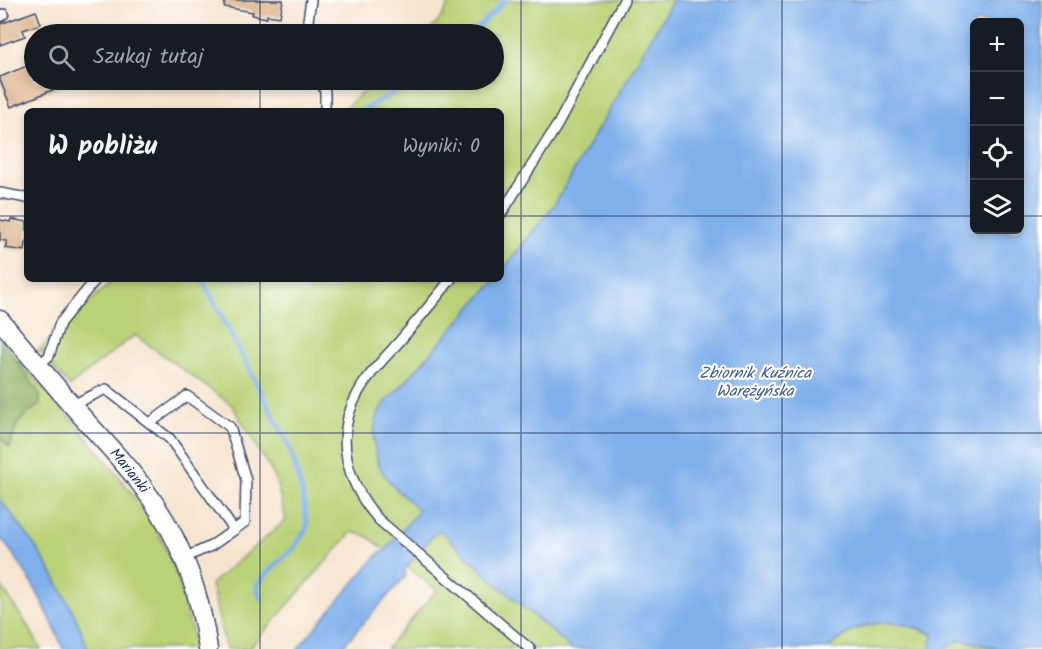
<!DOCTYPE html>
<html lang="pl">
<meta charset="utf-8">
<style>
:root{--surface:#171b24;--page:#20242c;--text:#f1f3f6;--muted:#9ea1a6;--line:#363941}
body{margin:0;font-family:Kalam,sans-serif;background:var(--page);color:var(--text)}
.controls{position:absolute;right:18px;top:18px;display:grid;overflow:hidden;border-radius:9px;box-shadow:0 3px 9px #0003}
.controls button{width:54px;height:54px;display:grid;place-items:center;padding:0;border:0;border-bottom:2px solid var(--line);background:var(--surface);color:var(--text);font:30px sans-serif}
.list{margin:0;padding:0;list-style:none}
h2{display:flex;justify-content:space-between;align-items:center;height:78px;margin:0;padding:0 24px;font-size:26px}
h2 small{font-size:20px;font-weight:400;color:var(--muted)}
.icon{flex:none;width:33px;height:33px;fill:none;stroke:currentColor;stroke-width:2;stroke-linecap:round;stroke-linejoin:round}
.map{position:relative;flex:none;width:1042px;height:649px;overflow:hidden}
.search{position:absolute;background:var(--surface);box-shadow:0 3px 9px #0003;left:24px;top:24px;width:480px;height:66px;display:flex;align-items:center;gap:15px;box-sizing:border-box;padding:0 21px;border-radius:33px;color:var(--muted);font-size:22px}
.panel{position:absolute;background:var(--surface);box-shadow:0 3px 9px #0003;left:24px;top:108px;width:480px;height:174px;border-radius:9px}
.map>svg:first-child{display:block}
.green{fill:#bad277;stroke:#6a806a;stroke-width:1.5}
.forest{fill:#93b468;stroke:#577263;stroke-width:1.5}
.water{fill:#80b0eb;stroke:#4e70a4;stroke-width:1.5;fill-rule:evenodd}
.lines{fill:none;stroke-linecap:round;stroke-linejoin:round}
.stream{stroke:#80b0eb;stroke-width:5}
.building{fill:#d9af85}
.service-casing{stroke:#3c4a6f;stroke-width:12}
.minor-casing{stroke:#3c4a6f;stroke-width:21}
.service{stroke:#fff;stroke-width:9}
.minor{stroke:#fff;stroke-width:18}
.grid{fill:none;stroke:#1b2f5e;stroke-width:1.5;stroke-opacity:0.55}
.labels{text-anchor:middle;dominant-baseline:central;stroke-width:4.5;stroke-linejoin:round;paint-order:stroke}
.street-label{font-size:15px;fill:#1b2f5e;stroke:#fff}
.water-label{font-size:16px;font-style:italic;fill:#3e5c8f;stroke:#fff}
</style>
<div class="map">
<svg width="1042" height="649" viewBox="0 0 1042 649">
<rect width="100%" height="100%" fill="#fff"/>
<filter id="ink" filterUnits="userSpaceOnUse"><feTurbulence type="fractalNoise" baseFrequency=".0167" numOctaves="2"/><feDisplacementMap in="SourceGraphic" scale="12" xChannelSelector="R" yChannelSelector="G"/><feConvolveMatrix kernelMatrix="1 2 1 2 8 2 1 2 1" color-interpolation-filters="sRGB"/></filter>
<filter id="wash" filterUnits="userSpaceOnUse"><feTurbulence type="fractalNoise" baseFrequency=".008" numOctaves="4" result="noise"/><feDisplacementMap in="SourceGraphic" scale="24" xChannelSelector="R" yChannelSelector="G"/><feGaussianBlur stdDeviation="1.35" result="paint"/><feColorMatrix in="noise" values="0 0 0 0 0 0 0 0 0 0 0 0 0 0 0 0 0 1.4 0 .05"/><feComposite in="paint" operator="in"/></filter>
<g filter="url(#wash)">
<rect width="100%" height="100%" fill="#f6e4ce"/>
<g class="green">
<path d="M 449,0 L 673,0 L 554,205 L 501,272 L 501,111 L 342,111 L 376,80 L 494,80 L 494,34 L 425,34 C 435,26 447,13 449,0 Z"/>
<path d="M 114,279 L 496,279 L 401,387 L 386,401 L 375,430 L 377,463 L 491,579 L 572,649 L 386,649 L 437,590 L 367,536 L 352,532 L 249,649 L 226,649 L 211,584 L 286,520 L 275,477 L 232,405 L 135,335 L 69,386 L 39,350 Z"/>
<path d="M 12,353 C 48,393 85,432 118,475 C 131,493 146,511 157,531 C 178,567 186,609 196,649 L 88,649 C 71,598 35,541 0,500 L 0,437 L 10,447 L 17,424 L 29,412 L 40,395 Z"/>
<path d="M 0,585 L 29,628 L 41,649 L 0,649 Z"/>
<path d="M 882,622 C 899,623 918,627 933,635 L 934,637 L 930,644 L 931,649 L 827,649 L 855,629 Z"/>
<path d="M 961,640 L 963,640 L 1000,649 L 944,649 L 955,642 Z"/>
</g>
<path class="forest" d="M 0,336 L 40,395 L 40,405 L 29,412 L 17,424 L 9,447 L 0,437 Z"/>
<g class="water">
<path d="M 673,0 L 1042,0 L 1042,649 L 1000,649 L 961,640 L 955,642 L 944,649 L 931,649 L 930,647 L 933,637 L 933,634 C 909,623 879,618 854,630 C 844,634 836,642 827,649 L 572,649 L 491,579 L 440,530 L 432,537 L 405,569 L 406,576 L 340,649 L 297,649 L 380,552 L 384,552 L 419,510 C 408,500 394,489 385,476 C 373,459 371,431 379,412 C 384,402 393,394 401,387 L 496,279 L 501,279 L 501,272 L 554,205 ZM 974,22 L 1020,22 L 1020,230 L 974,230 Z"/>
<path d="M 0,500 C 35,541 71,598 88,649 L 63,649 C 48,610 27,570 0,537 Z"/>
</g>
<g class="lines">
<g class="stream">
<path d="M 472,34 L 506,0"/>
<path d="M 361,111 L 416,80"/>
<path d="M 202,279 L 284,436 L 291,451 L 302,492 L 307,524 L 306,530 L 294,548 L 268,572 L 257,586 L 258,591 L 261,598"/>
</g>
</g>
<g id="blocks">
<g class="building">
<path d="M 225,0 L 283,0 L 280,17 L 267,15 L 267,18 L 252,15 L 253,12 L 224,7 Z"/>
<path d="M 36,11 L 41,24 L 23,30 L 25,36 L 0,45 L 0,24 Z"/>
<path d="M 34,63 L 34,80 L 77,80 L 11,107 L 0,80 L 0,77 Z"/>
<path d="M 11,219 L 27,222 L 27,243 L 26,243 L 25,251 L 5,248 L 7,241 L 0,240 L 0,220 L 10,222 Z"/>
</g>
</g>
</g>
<g filter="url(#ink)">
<use href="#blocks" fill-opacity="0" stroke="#3c4a6f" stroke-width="1.5"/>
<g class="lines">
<defs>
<g id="service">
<path d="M 0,17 L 4,14"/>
<path d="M 309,34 L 308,20 L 311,0"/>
<path d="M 321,80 L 325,92 L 325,110 L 323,111"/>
<path d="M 0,193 L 27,198"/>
<path d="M 501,214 L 558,124 L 624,0"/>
<path d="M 451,279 C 434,301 416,322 398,343 C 384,359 368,374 358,393 C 333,437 347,484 379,520 L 530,649"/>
<path d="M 38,366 L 49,356 L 60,323 L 96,279"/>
<path d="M 72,405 L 106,389 L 170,439 L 234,530 L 211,546 L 184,558"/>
<path d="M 150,423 L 187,396 L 230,427 L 246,480 L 245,522 L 234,530"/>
</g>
<path id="minor" d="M 0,320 C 23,348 47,376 71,404 C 94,431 120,457 142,486 C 178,533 200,590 208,649"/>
</defs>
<use href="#service" class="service-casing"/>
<use href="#minor" class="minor-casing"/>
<use href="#service" class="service"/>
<use href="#minor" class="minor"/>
</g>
</g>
<path class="grid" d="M 260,0 L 260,34M 521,0 L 521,649M 782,0 L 782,649M 260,80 L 260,111M 0,216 L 27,216M 501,216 L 974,216M 1020,216 L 1042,216M 260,279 L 260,649M 0,433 L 1042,433"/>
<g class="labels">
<g class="street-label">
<text transform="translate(129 471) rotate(51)">Marianki</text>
</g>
<g class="water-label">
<text x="755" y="373">Zbiornik Kuźnica<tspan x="755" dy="18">Warężyńska</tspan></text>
</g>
</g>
</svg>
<div class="controls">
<button>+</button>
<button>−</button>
<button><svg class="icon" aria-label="locate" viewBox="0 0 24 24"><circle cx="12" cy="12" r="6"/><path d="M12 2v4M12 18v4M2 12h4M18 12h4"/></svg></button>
<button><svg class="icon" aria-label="layers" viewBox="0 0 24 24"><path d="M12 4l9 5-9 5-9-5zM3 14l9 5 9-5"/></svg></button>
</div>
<div class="search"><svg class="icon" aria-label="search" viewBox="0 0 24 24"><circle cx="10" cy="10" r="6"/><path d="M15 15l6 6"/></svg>Szukaj tutaj</div>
<section class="panel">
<h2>W pobliżu<small>Wyniki: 0</small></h2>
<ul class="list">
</ul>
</section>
</div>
